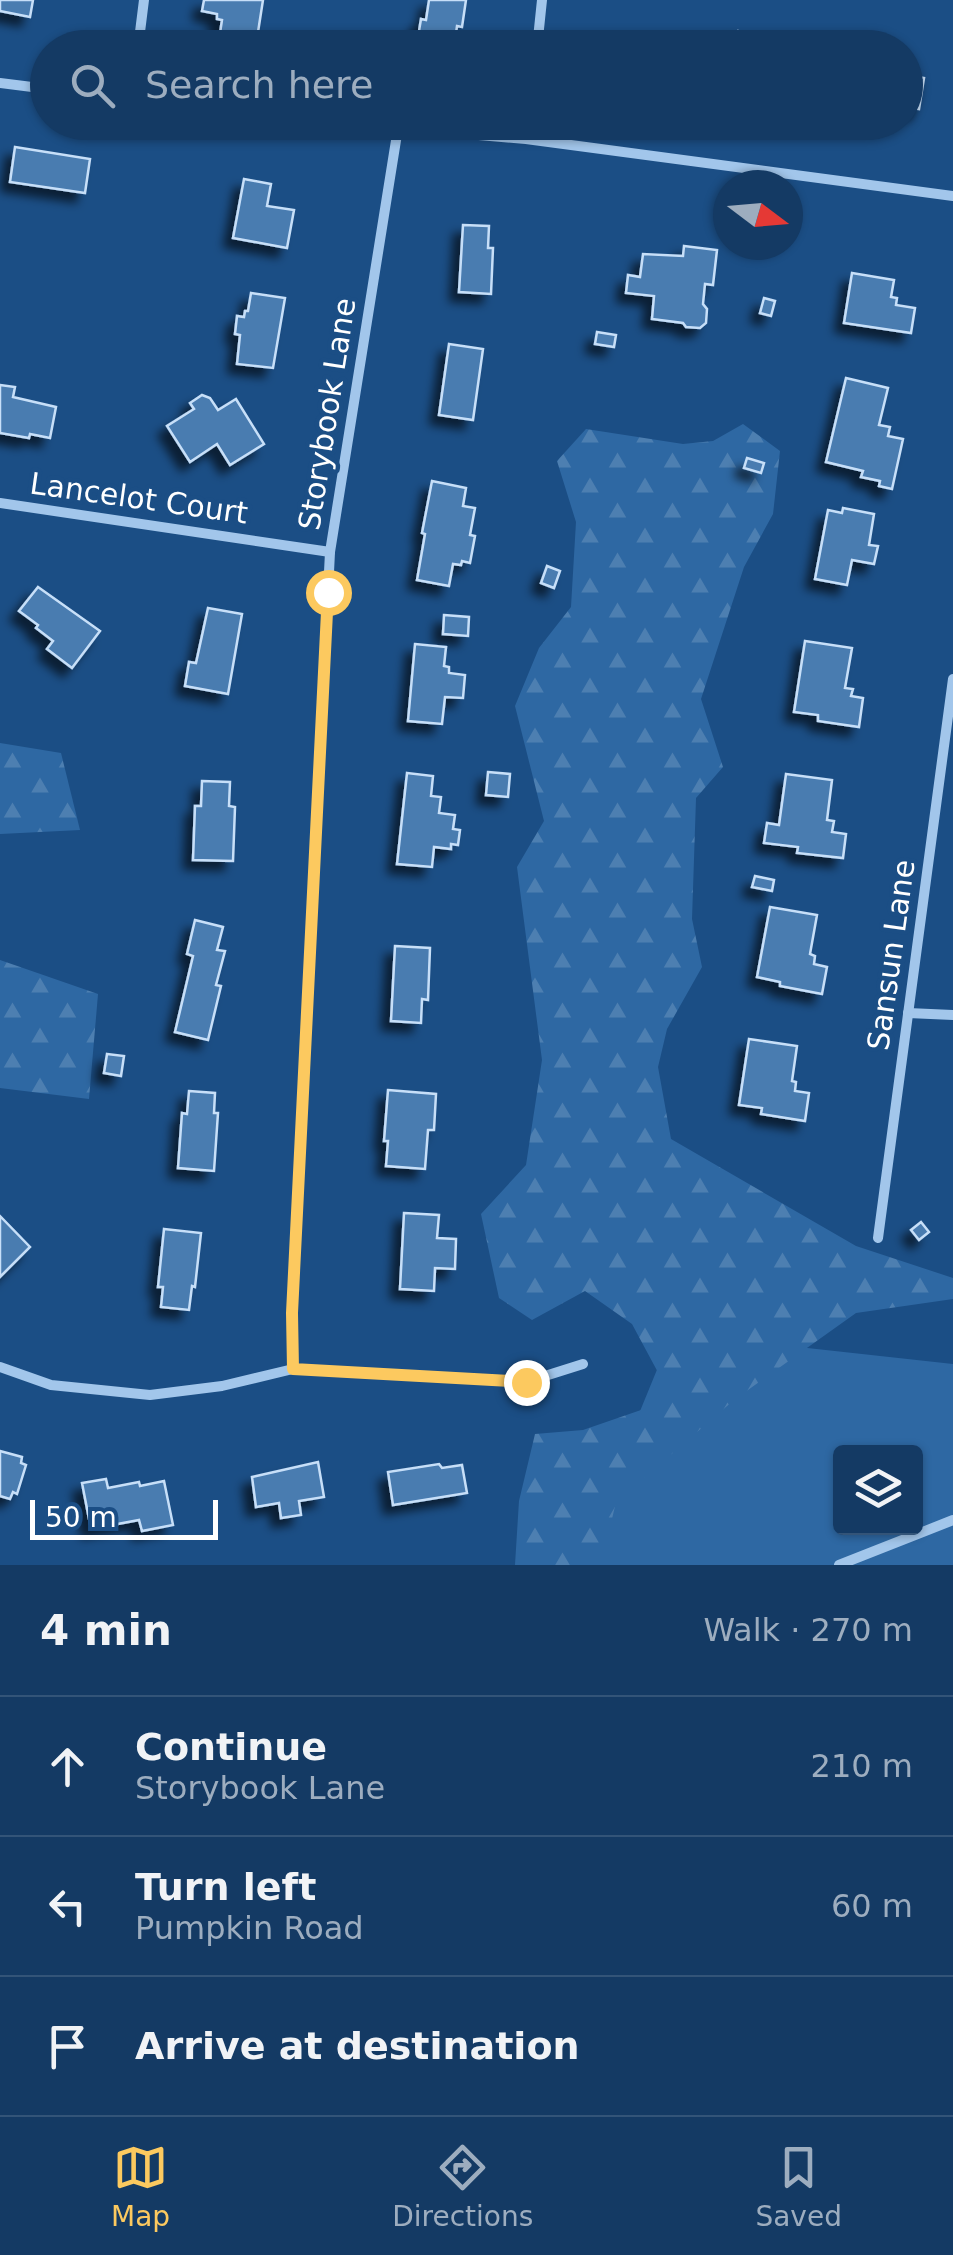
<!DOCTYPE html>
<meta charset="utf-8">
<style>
:root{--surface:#143a64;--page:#21456d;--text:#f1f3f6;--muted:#9dadbf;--line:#335478;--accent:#fcc95f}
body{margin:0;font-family:"DejaVu Sans",sans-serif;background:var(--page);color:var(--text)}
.controls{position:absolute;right:30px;bottom:30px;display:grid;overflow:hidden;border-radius:10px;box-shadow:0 2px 8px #0004}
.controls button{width:90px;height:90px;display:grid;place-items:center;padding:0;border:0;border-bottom:2px solid var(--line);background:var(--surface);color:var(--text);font:50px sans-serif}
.compass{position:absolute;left:713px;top:170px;width:90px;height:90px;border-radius:50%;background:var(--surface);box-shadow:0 2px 8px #0004;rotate:106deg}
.scale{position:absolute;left:30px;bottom:25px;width:188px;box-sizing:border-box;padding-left:10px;border:5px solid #fff;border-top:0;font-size:28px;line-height:35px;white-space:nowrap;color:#fff;-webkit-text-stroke:8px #1b4e85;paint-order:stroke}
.stop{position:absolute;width:30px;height:30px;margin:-22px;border:8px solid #fcc95f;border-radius:50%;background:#fff}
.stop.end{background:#fcc95f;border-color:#fff;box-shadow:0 2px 10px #0008}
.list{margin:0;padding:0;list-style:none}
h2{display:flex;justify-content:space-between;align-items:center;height:130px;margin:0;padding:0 40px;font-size:42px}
h2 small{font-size:32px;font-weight:400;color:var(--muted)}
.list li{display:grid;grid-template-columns:65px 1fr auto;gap:30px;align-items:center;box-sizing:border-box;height:140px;padding:0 40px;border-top:2px solid var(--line)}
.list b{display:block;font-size:38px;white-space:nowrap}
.list p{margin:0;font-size:32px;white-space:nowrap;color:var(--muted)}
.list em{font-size:32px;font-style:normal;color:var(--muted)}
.icon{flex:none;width:55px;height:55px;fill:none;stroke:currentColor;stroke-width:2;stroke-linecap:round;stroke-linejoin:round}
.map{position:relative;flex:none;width:953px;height:1565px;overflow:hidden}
.search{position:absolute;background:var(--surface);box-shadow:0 2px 8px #0004;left:30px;right:30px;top:30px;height:110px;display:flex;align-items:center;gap:25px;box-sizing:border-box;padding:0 35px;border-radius:55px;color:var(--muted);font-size:38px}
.sheet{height:550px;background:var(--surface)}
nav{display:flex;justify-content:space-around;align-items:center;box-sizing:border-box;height:140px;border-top:2px solid var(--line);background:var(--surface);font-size:28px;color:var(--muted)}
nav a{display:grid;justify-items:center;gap:5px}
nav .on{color:var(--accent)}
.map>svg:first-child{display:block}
.grass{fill:#2e68a3;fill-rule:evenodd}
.forest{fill:url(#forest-firs)}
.building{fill:#487bb0;stroke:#c7dff8;stroke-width:2.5;filter:url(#shadow)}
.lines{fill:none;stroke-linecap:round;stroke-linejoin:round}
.minor{stroke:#a2c6eb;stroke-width:10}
.route{stroke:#fcc95f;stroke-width:12}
.labels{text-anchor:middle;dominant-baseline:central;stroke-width:9;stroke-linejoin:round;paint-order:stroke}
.street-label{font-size:30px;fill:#fff;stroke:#1b4e85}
</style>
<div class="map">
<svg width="953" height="1565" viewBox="0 0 953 1565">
<defs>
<pattern id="forest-firs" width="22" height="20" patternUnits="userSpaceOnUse" patternTransform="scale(2.5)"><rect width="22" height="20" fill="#2e68a3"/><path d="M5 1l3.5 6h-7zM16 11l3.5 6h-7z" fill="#4d7fb1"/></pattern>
<filter id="shadow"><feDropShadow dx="-9" dy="9" stdDeviation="5" flood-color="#0009"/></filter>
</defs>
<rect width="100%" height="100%" fill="#1b4e85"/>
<path class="grass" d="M 672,1333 L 953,1364 L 953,1565 L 577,1565 ZM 840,1452 L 916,1452 L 916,1528 L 840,1528 Z"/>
<g class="forest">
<path d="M 743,424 L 780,451 L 773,514 L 744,567 L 701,699 L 723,767 L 696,798 L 692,919 L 702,967 L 667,1029 L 658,1067 L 671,1139 L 856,1246 L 953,1278 L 953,1299 L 856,1313 L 734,1400 L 616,1502 L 601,1565 L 515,1565 L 519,1501 L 535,1434 L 583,1430 L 641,1410 L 668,1391 L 632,1324 L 585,1291 L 532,1320 L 499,1298 L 481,1214 L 526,1165 L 542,1060 L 517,867 L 544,821 L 515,706 L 539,648 L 571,607 L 576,522 L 557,461 L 586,429 L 683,444 L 713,441 Z"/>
<path d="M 0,743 L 61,753 L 80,830 L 0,834 Z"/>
<path d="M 0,960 L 98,994 L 89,1099 L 0,1088 Z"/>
</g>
<g class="building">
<path d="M 0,0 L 33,0 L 30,17 L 0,11 Z"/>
<path d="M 204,0 L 263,0 L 256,45 L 219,40 L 222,20 L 217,19 L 217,14 L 202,11 Z"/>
<path d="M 429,0 L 466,0 L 462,27 L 457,26 L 454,48 L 423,45 L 425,32 L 419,31 L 421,19 L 426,20 Z"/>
<path d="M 738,31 L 770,40 L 772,43 L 793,48 L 721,48 Z"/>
<path d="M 906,75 L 924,78 L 919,109 L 906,107 Z"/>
<path d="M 15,147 L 90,159 L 85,193 L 10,182 Z"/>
<path d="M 244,179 L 271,184 L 267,206 L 294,210 L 287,248 L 233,238 Z"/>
<path d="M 463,225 L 489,226 L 488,248 L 493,248 L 491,294 L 459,292 Z"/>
<path d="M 684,246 L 717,250 L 713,285 L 705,284 L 703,304 L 707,309 L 706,323 L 700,328 L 686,327 L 683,323 L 652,319 L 654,296 L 626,293 L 628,275 L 640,277 L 643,254 L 683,256 Z"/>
<path d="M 852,273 L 894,280 L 891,297 L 897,298 L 896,305 L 915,308 L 911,333 L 844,323 Z"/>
<path d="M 251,293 L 285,298 L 273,368 L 237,364 L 240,335 L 235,334 L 237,316 L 244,317 L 245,311 L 248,311 Z"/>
<path d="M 764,298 L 775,301 L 771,316 L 760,313 Z"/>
<path d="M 597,332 L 616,335 L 614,347 L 595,344 Z"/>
<path d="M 449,344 L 483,349 L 473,420 L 439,415 Z"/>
<path d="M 846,378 L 888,388 L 879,425 L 890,427 L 888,436 L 903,439 L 892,489 L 879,486 L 880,481 L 861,477 L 863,471 L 826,462 Z"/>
<path d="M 0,385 L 15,387 L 13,397 L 56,407 L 50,438 L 30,434 L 29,438 L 0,433 Z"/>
<path d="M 202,395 L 210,398 L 218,410 L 236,399 L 264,444 L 230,465 L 217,444 L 190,462 L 167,426 L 194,409 L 190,403 Z"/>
<path d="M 747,458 L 764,463 L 761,473 L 744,468 Z"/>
<path d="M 432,481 L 466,488 L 463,506 L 475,508 L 470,535 L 475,536 L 470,563 L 462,561 L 461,565 L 453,564 L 449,586 L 417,580 L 425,534 L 422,533 Z"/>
<path d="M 843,508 L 874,514 L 869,545 L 878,546 L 874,564 L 852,560 L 847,585 L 815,579 L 828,510 L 842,513 Z"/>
<path d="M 547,566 L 560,571 L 554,588 L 541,583 Z"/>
<path d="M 38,587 L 100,631 L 72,668 L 47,649 L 53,641 L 36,628 L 38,625 L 19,611 Z"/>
<path d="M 208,608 L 242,614 L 228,694 L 185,686 L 189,662 L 196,663 Z"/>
<path d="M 444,615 L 469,617 L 468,636 L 443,634 Z"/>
<path d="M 805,641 L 852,648 L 845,688 L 853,689 L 851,696 L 863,698 L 859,727 L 818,721 L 818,715 L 794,712 Z"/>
<path d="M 415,644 L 446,647 L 444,666 L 449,667 L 449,673 L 465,675 L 463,698 L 445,697 L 442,724 L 408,721 Z"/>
<path d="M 488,772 L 510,774 L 508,797 L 486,795 Z"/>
<path d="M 407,773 L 433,776 L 431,796 L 441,797 L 439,813 L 455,815 L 453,829 L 460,830 L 458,845 L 451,844 L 451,849 L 434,847 L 432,867 L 397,864 Z"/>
<path d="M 786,774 L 832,780 L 827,820 L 834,821 L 832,832 L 846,834 L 843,858 L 797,853 L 798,847 L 764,843 L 767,823 L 779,825 Z"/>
<path d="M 202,781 L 230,782 L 229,806 L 235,807 L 233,861 L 193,860 L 195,806 L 201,806 Z"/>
<path d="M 755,876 L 774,880 L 772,891 L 752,887 Z"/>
<path d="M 770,907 L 817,915 L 810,954 L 815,956 L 814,964 L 827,967 L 822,994 L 780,986 L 780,982 L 757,977 Z"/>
<path d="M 195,920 L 223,927 L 217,950 L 225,951 L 216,985 L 221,986 L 208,1040 L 175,1032 L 193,956 L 187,954 Z"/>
<path d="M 395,946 L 430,948 L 428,1000 L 422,999 L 421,1023 L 391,1021 Z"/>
<path d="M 749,1039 L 797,1046 L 792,1081 L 796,1082 L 795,1091 L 809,1093 L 805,1121 L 761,1114 L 762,1108 L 739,1105 Z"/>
<path d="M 107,1054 L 124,1056 L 121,1076 L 104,1073 Z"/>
<path d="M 388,1090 L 436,1094 L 434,1130 L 428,1130 L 425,1169 L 386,1166 L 388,1141 L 384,1141 Z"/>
<path d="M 189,1091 L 215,1093 L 214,1113 L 218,1113 L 214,1171 L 178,1168 L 182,1113 L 187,1114 Z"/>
<path d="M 404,1213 L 439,1215 L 437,1238 L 456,1239 L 455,1269 L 435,1268 L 434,1291 L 400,1289 Z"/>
<path d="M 0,1216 L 30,1247 L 0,1277 Z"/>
<path d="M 921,1222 L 929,1232 L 919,1240 L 911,1230 Z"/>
<path d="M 164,1229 L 201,1233 L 195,1287 L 192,1286 L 189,1310 L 161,1307 L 163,1287 L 158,1287 Z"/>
<path d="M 0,1451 L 22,1457 L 21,1463 L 26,1465 L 17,1494 L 13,1492 L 10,1499 L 0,1496 Z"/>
<path d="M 318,1462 L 324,1497 L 299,1501 L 301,1515 L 281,1518 L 279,1503 L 256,1507 L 252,1477 Z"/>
<path d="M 439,1464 L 442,1468 L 462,1465 L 467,1493 L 393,1505 L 388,1472 Z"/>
<path d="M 106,1479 L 108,1488 L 139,1482 L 140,1486 L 164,1481 L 173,1525 L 142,1531 L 139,1520 L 91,1529 L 82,1483 Z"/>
</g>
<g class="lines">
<g class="minor">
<path d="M 138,48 L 144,0"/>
<path d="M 537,48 L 542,0"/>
<path d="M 0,83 L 48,89"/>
<path d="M 272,122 L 303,127 L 398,128 L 526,139 L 953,196"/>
<path d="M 0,503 L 330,552"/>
<path d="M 908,1013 L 953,1015"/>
<path d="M 878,1238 L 953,679"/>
<path d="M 0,1367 L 51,1385 L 150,1395 L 222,1386 L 293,1369 L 526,1382 L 583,1364"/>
<path d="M 293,1369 L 292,1313 L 330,552 L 398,128"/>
<path d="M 839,1565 L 953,1520"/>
</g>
</g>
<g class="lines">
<path class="route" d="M 328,592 L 292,1313 L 293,1369 L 526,1382"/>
</g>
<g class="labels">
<g class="street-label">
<text transform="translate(327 414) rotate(-81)">Storybook Lane</text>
<text transform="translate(139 498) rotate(8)">Lancelot Court</text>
<text transform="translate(891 955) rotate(-82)">Sansun Lane</text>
</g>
</g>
</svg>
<div class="controls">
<button><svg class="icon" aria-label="layers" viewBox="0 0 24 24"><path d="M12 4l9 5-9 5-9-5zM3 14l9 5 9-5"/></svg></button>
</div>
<svg class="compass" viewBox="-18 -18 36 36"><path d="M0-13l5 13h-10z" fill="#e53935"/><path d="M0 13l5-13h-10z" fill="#9dadbf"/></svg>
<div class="scale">50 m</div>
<div class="stop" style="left:328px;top:592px"></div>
<div class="stop end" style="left:526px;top:1382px"></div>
<div class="search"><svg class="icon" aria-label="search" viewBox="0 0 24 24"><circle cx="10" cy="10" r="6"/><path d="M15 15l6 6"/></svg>Search here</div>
</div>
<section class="sheet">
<h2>4 min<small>Walk · 270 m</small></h2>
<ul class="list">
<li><svg class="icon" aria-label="ahead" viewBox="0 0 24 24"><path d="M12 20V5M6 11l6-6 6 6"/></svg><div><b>Continue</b><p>Storybook Lane</p></div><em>210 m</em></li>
<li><svg class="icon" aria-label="left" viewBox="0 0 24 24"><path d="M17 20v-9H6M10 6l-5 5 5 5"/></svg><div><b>Turn left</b><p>Pumpkin Road</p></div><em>60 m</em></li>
<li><svg class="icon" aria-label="arrive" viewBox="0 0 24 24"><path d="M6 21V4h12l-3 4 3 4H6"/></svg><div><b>Arrive at destination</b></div></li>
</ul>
</section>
<nav>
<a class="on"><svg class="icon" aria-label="map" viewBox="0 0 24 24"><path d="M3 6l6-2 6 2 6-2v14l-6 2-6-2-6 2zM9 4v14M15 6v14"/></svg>Map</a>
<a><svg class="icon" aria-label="directions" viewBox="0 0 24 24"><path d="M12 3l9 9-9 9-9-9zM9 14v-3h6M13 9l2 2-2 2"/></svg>Directions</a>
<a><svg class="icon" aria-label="saved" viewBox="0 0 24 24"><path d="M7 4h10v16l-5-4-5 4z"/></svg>Saved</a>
</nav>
